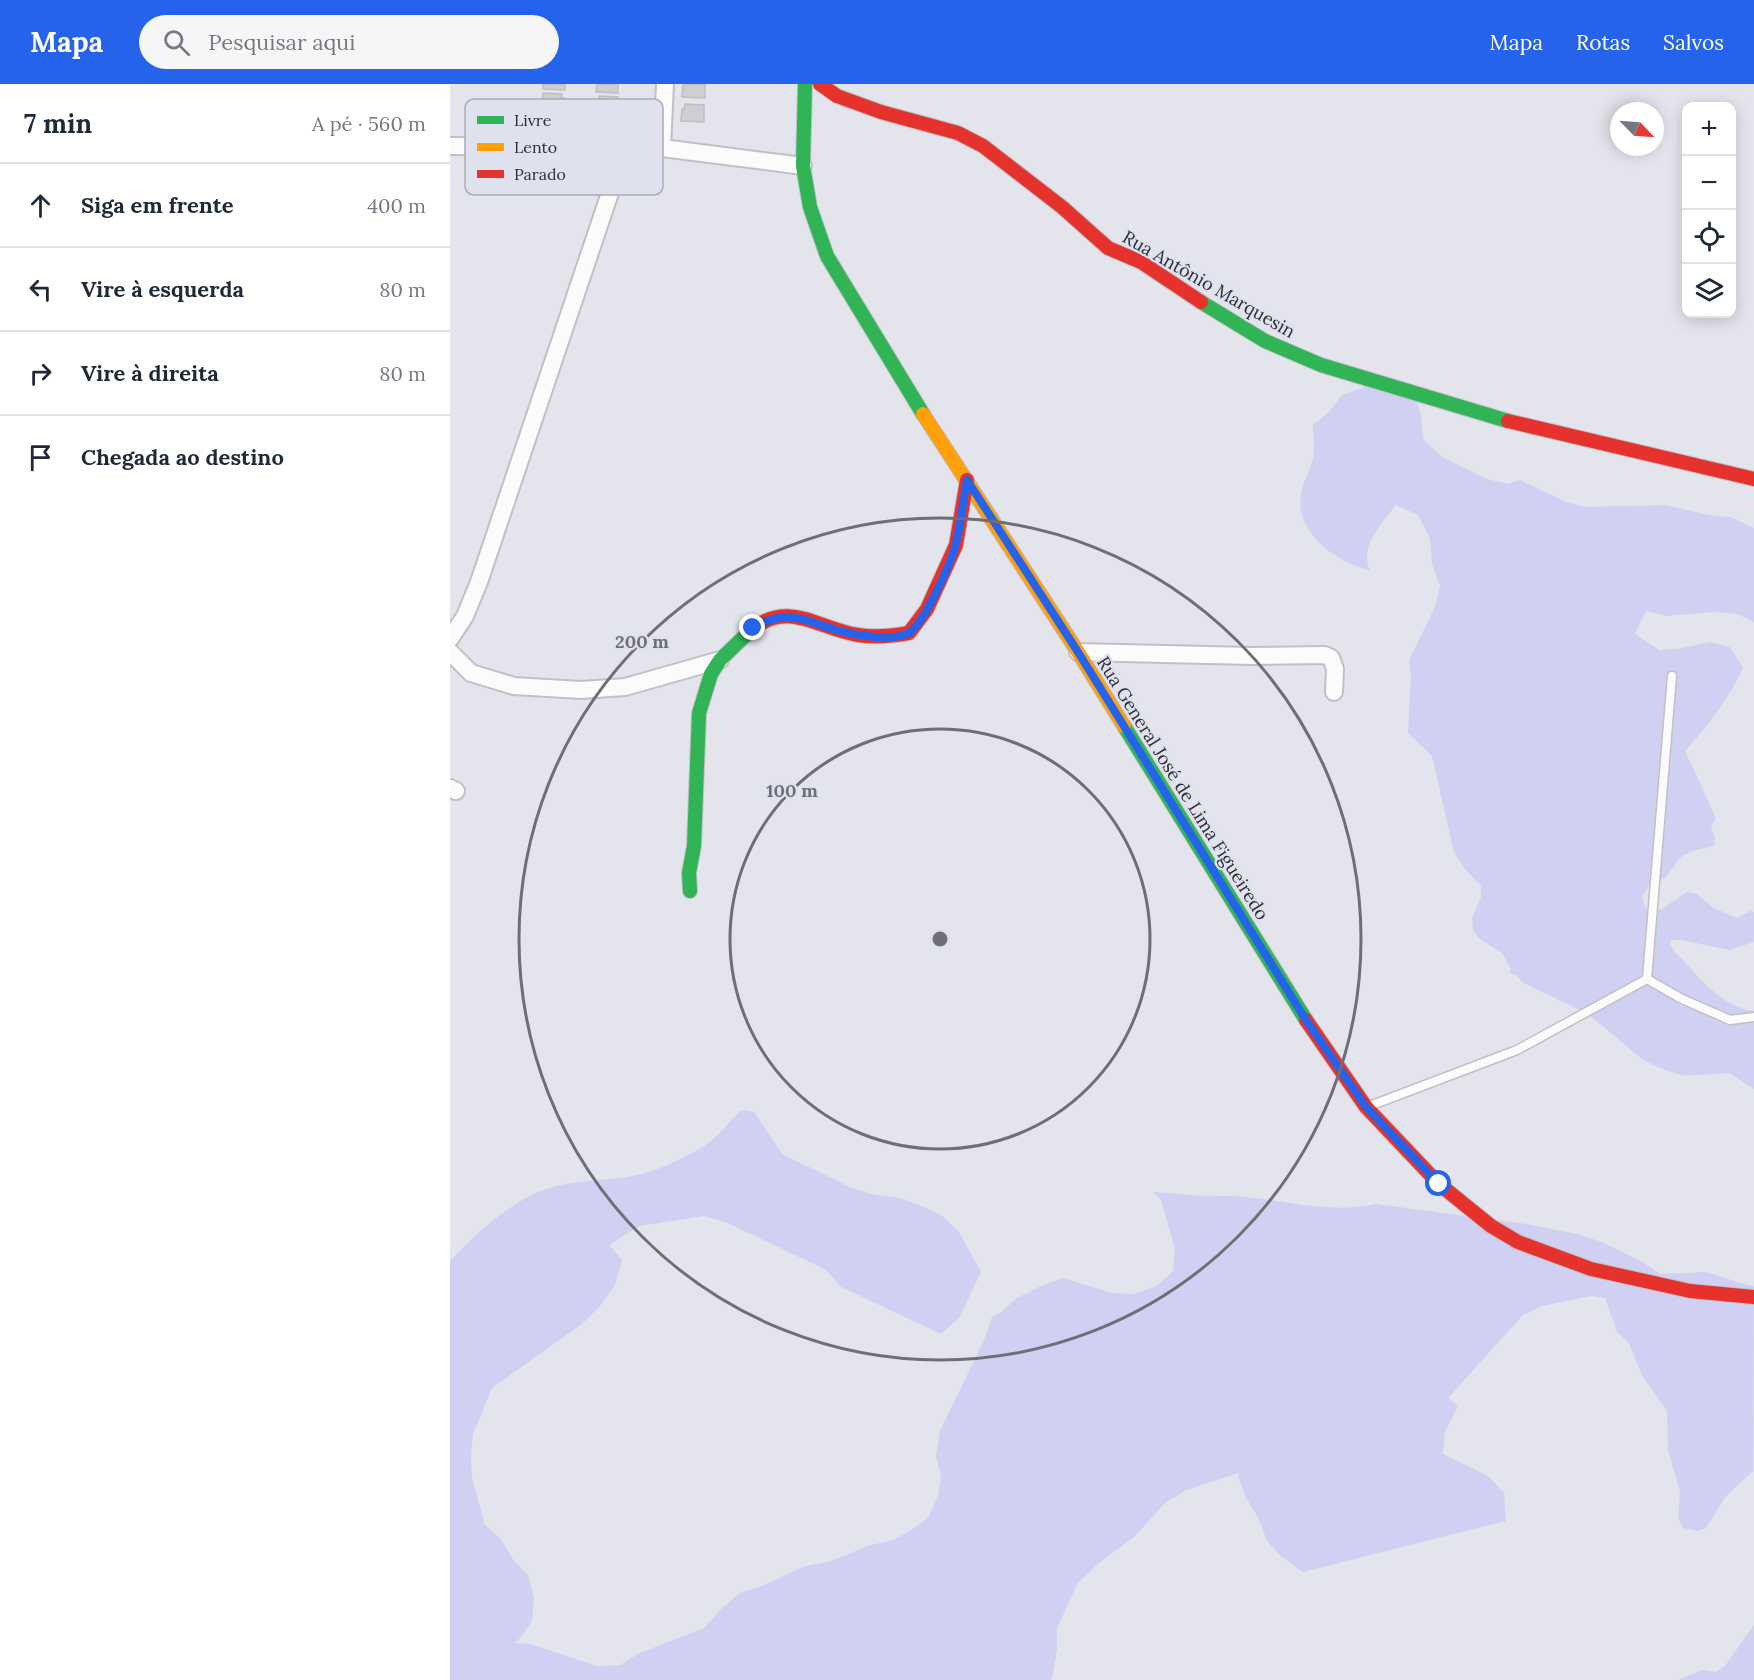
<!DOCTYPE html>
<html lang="pt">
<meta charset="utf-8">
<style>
:root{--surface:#fff;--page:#f6f6f7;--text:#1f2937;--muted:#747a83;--line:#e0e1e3;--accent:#2563eb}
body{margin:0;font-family:Lora,serif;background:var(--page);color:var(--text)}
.controls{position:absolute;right:18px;top:18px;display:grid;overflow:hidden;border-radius:12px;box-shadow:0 3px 15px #0003}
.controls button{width:54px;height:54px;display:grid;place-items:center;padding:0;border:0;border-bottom:2px solid var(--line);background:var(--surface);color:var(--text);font:30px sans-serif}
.compass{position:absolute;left:1160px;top:18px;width:54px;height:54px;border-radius:50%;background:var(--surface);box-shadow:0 3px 15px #0003;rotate:115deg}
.stop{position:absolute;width:18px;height:18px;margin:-14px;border:4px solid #2563eb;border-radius:50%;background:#fff}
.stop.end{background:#2563eb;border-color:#fff;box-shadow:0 2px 6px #0008}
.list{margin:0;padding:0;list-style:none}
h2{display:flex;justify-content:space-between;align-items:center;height:78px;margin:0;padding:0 24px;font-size:26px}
h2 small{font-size:20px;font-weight:400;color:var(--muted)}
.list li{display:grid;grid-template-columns:39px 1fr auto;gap:18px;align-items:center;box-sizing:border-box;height:84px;padding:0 24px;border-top:2px solid var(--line)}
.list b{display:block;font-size:22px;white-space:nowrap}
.list em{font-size:20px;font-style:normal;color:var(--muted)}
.icon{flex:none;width:33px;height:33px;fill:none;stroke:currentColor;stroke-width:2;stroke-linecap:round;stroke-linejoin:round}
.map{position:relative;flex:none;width:1304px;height:1596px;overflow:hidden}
header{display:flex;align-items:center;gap:36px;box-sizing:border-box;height:84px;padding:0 30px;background:var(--accent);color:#fff}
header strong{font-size:28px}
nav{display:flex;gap:33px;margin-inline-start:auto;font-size:21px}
.search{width:420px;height:54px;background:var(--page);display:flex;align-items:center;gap:15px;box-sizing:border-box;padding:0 21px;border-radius:33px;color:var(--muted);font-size:22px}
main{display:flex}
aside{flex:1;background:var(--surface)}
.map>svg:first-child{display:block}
.green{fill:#cfd0f2}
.building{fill:#d0ced0;stroke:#c0bebf;stroke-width:1.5}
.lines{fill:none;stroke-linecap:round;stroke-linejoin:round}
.lane-casing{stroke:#c0c0c6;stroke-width:11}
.street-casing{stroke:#c0c0c6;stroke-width:20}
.fast-casing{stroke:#c0c0c6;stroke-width:16}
.slow-casing{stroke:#c0c0c6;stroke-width:16}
.jam-casing{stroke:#c0c0c6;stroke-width:16}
.lane{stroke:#fbfbfc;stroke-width:8}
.street{stroke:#fbfbfc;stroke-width:16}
.fast{stroke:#30b455;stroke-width:14}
.slow{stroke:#ff9f0a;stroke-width:14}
.jam{stroke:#e5322d;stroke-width:14}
.route{stroke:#2563eb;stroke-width:8}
.ring{fill:none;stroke:#6e6e74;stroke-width:3}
.labels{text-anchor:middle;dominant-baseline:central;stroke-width:4.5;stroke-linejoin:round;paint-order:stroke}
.street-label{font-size:18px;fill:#2e2e34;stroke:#e0e1ef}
.key{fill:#e0e1ef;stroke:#ababb7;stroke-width:1.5}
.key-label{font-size:16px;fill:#2e2e34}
.centre{fill:#6e6e74;stroke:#e0e1ef;stroke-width:3}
.ring-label{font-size:18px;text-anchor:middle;font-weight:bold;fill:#6e6e74;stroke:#e0e1ef;stroke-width:4.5;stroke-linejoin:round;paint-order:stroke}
</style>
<header>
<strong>Mapa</strong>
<div class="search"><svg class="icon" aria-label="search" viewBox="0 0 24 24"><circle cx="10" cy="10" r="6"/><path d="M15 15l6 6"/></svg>Pesquisar aqui</div>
<nav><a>Mapa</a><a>Rotas</a><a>Salvos</a></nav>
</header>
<main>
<aside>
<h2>7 min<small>A pé · 560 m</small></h2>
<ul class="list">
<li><svg class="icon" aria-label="ahead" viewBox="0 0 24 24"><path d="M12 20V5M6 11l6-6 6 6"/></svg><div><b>Siga em frente</b></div><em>400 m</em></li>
<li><svg class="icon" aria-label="left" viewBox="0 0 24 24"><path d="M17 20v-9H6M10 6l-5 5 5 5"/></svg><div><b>Vire à esquerda</b></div><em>80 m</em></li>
<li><svg class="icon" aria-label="right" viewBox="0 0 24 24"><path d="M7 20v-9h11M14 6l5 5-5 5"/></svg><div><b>Vire à direita</b></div><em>80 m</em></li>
<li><svg class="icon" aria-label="arrive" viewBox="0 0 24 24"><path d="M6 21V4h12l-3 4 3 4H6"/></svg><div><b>Chegada ao destino</b></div></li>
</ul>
</aside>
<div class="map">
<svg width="1304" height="1596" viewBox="0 0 1304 1596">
<rect width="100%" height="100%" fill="#e4e4ec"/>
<g class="green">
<path d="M 914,303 L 963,308 L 971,331 L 973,355 L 992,373 L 1037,395 L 1058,400 L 1070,396 L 1116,418 L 1136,423 L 1216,421 L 1258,431 L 1280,433 L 1304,444 L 1304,538 L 1287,530 L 1265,528 L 1216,532 L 1196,527 L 1185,550 L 1209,566 L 1233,564 L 1260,558 L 1280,563 L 1293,584 C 1279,614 1258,642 1235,667 L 1266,734 L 1261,742 L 1265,754 L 1264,762 L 1242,767 L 1231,773 L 1215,794 L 1201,799 L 1192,812 L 1195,823 L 1201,827 L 1212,825 L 1237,808 L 1247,810 L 1264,824 L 1287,834 L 1300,827 L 1304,828 L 1304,858 L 1279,866 L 1232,856 L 1221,856 L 1220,860 L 1225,868 C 1247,890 1271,924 1304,927 L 1304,1005 L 1279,989 L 1234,992 L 1213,985 L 1193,976 L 1138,930 L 1072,898 L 1067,892 L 1060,889 L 1061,885 L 1052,869 L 1030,855 L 1023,847 L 1022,834 L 1031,813 L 1031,802 L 1014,784 L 1004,768 L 982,672 L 958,649 L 961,591 L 959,576 L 985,523 L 990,502 L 982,480 L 980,455 L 968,431 L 946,421 C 933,438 908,464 920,486 C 887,479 844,449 851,410 C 853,397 861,386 863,374 C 865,364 863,351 863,341 L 879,328 L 892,311 Z"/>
<path d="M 292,1026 L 304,1028 L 332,1070 L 402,1104 L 425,1111 L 446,1113 L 469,1121 L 491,1131 L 509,1148 L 531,1188 L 509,1234 L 491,1250 L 391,1203 L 376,1186 L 278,1139 L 254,1132 L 189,1142 L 159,1161 L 172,1176 L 165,1201 L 151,1221 L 132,1240 L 42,1304 L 23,1350 L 21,1373 L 22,1394 L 35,1441 L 51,1455 L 62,1474 L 78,1491 L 84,1514 L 82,1537 L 70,1554 L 65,1559 L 80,1560 L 147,1582 L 170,1581 L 190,1569 L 254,1544 L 270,1526 L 290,1509 L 312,1502 L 355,1482 L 379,1478 L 420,1461 L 441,1457 L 460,1447 L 478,1434 L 488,1412 L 491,1392 L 486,1371 L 490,1347 L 535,1254 L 542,1233 L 550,1229 L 567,1214 L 591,1202 L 613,1194 L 662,1209 L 684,1210 L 707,1202 L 723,1187 L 725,1165 L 711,1116 L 703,1108 C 719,1108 734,1111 750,1112 C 765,1113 781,1111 796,1113 C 840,1117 883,1130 926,1120 L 1076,1140 L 1127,1150 L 1149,1157 L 1191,1177 L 1210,1190 L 1256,1188 L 1297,1201 L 1304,1202 L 1303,1387 L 1276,1412 L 1256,1444 L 1248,1447 L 1233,1444 L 1228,1434 L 1230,1408 L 1218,1366 L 1217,1327 L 1192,1291 L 1178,1258 L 1167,1248 L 1155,1214 L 1141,1212 L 1092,1222 L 1073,1231 L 998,1314 L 1008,1322 L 995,1348 L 993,1370 L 1038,1392 L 1054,1409 L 1056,1437 L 853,1488 L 832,1473 L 817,1457 L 809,1435 L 796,1414 L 788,1392 L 789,1389 L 736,1406 L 715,1419 L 685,1452 L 649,1479 L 628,1499 L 607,1544 L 607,1566 L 602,1596 L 0,1596 L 0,1177 C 30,1145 71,1107 116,1100 C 145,1095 174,1096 202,1087 C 219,1081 250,1067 263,1055 C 275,1046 280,1035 292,1026 Z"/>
<path d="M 1304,1541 L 1304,1596 L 1228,1596 L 1252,1586 L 1266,1588 L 1275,1582 Z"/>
</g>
<g class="building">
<path d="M 93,0 L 115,0 L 115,6 L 93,5 Z"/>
<path d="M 147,0 L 168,0 L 168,9 L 146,8 Z"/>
<path d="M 235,0 L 255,0 L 255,14 L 232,13 L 233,1 Z"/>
<path d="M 93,9 L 112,10 L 111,14 L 114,14 L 114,25 L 92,25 Z"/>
<path d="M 149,12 L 168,13 L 167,29 L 145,28 L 146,17 L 149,17 Z"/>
<path d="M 235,20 L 254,21 L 254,38 L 231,37 L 232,25 L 234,25 Z"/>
</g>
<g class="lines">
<defs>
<g id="lane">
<path d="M 1197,895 L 1222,592"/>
<path d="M 917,1023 L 1067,966 L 1197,895 L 1232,915 L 1280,936 L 1304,933"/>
</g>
<g id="street">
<path d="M 0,62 L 212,64 L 353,82"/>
<path d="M 212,64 L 215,0"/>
<path d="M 0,555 L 15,532 L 29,498 L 164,97 L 179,64"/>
<path d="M 0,568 L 21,589 L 64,602 L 131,606 L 175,603 L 270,576"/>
<path d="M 628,568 L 801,572 L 875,571 L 881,574 L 885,585 L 884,608"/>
<path d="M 0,704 L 6,707"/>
</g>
<g id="fast">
<path d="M 355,0 L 353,82 L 360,123 L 377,172 L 473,330"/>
<path d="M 751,218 L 815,257 L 871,281 L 1058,337"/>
<path d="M 674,642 L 856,936"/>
<path d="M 240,807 L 239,789 L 244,762 L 249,629 L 261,590 L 270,576 L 301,546"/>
</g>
<path id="slow" d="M 473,330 L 628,568 L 674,642"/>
<g id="jam">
<path d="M 370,0 L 387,12 L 431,28 L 508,49 L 533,62 L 612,123 L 658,164 L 691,178 L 751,218"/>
<path d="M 1058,337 L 1304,395"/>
<path d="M 301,546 C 339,515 368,545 408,551 C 425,554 442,552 459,549 L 477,525 L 506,461 L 517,396"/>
<path d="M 856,936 L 916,1023 L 989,1100 L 1041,1142 L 1068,1158 L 1141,1185 L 1240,1207 L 1304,1213"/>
</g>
</defs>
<use href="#lane" class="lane-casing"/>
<use href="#street" class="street-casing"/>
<use href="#fast" class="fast-casing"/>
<use href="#slow" class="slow-casing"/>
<use href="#jam" class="jam-casing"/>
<use href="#lane" class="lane"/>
<use href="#street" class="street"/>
<use href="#fast" class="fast"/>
<use href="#slow" class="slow"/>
<use href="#jam" class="jam"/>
</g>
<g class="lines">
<path class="route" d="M 303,544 C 337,524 352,535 386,546 C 404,551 441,558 459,549 C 474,540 502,477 506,459 C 511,439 513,417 517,396 L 628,568 L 856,936 L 916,1023 L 989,1100"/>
</g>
<g class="ring">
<circle cx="490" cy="855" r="210"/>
<circle cx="490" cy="855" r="421"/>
</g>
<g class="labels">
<g class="street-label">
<text transform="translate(759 200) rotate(30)">Rua Antônio Marquesin</text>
<text transform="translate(733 704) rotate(58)">Rua General José de Lima Figueiredo</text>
</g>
</g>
<rect x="15" y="15" width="198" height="96" rx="9" class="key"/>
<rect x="27" y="32" width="27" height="8" fill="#30b455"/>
<rect x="27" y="59" width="27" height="8" fill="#ff9f0a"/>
<rect x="27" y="86" width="27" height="8" fill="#e5322d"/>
<g class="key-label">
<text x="64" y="42">Livre</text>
<text x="64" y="69">Lento</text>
<text x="64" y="96">Parado</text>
</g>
<circle cx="490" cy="855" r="9" class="centre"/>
<g class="ring-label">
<text x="192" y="564">200 m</text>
<text x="342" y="713">100 m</text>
</g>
</svg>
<div class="controls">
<button>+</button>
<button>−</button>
<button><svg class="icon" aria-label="locate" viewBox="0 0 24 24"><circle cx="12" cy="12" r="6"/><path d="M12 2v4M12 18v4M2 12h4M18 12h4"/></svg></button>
<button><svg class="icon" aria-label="layers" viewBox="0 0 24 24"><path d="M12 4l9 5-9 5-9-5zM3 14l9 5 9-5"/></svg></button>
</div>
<svg class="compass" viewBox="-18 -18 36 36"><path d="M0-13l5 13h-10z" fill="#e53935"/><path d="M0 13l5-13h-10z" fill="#747a83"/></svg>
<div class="stop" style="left:989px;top:1100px"></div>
<div class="stop end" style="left:303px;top:544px"></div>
</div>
</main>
